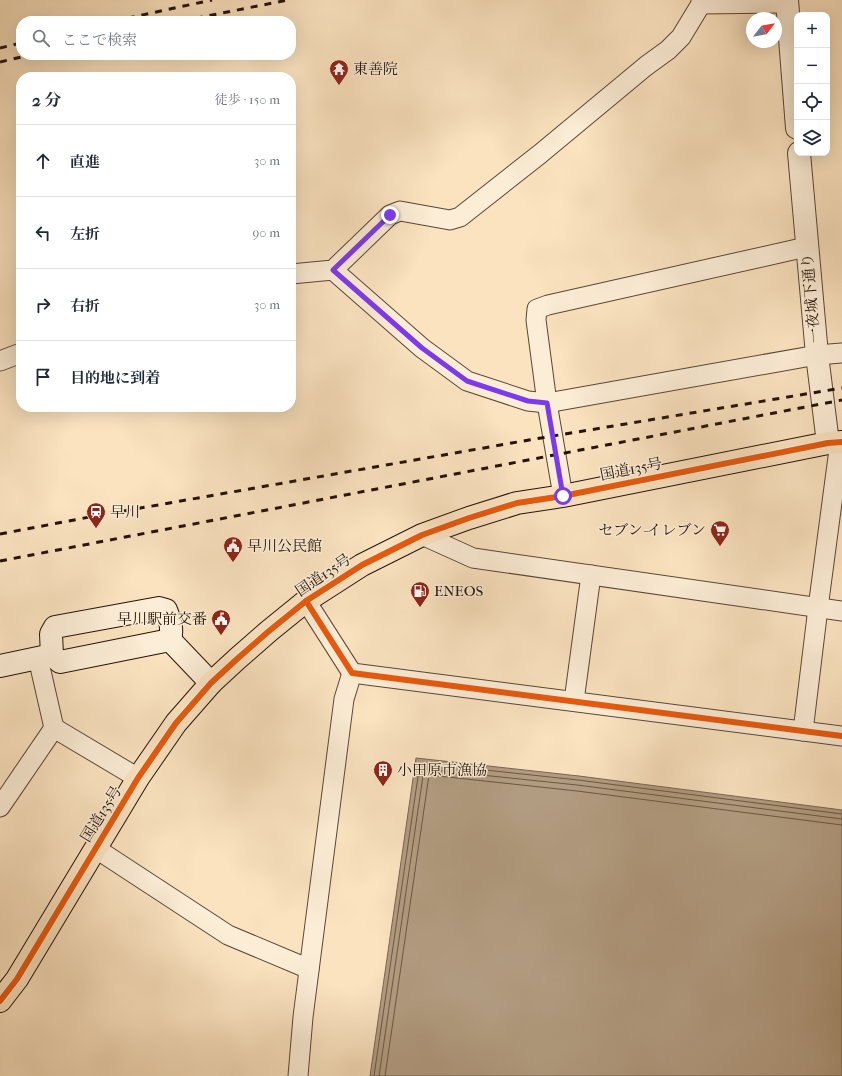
<!DOCTYPE html>
<html lang="ja">
<meta charset="utf-8">
<style>
:root{--surface:#fff;--page:#f6f6f7;--text:#1f2937;--muted:#747a83;--line:#e0e1e3}
body{margin:0;font-family:"IM FELL French Canon","Noto Serif JP",serif;background:var(--page);color:var(--text)}
.controls{position:absolute;right:12px;top:12px;display:grid;overflow:hidden;border-radius:8px;box-shadow:0 4px 16px #0002}
.controls button{width:36px;height:36px;display:grid;place-items:center;padding:0;border:0;border-bottom:1px solid var(--line);background:var(--surface);color:var(--text);font:20px sans-serif}
.compass{position:absolute;left:746px;top:12px;width:36px;height:36px;border-radius:50%;background:var(--surface);box-shadow:0 4px 16px #0002;rotate:59deg}
.stop{position:absolute;width:12px;height:12px;margin:-9px;border:3px solid #7c3aed;border-radius:50%;background:#fff}
.stop.end{background:#7c3aed;border-color:#fff;box-shadow:0 1px 4px #0008}
.list{margin:0;padding:0;list-style:none}
h2{display:flex;justify-content:space-between;align-items:center;height:52px;margin:0;padding:0 16px;font-size:17px}
h2 small{font-size:13px;font-weight:400;color:var(--muted)}
.list li{display:grid;grid-template-columns:26px 1fr auto;gap:12px;align-items:center;box-sizing:border-box;height:72px;padding:0 16px;border-top:1px solid var(--line)}
.list b{display:block;font-size:15px;white-space:nowrap}
.list em{font-size:13px;font-style:normal;color:var(--muted)}
.icon{flex:none;width:22px;height:22px;fill:none;stroke:currentColor;stroke-width:2;stroke-linecap:round;stroke-linejoin:round}
.map{position:relative;flex:none;width:842px;height:1076px;overflow:hidden}
.search{position:absolute;background:var(--surface);box-shadow:0 4px 16px #0002;left:16px;top:16px;width:280px;height:44px;display:flex;align-items:center;gap:10px;box-sizing:border-box;padding:0 14px;border-radius:16px;color:var(--muted);font-size:15px}
.panel{position:absolute;background:var(--surface);box-shadow:0 4px 16px #0002;left:16px;top:72px;width:280px;height:340px;border-radius:16px}
.map>svg:first-child{display:block}
.water{fill:#b29c81;stroke:#796551}
.lines{fill:none;stroke-linecap:round;stroke-linejoin:round}
.shore{stroke:#6b5744;stroke-width:1}
.minor-casing{stroke:#5a4636;stroke-width:21}
.tertiary-casing{stroke:#5a4636;stroke-width:24}
.secondary-casing{stroke:#241208;stroke-width:24}
.trunk-casing{stroke:#241208;stroke-width:24}
.minor{stroke:#fcedd6;stroke-width:19}
.tertiary{stroke:#fcedd6;stroke-width:22}
.secondary{stroke:#fcedd6;stroke-width:22}
.trunk{stroke:#fbe3c0;stroke-width:22}
.rail{stroke:#241208;stroke-width:3;stroke-dasharray:7 7;stroke-linecap:butt}
.cycleway-casing{stroke:#fcedd6;stroke-width:8}
.cycleway{stroke:#e8590c;stroke-width:6}
.route{stroke:#7c3aed;stroke-width:5}
.labels{text-anchor:middle;dominant-baseline:central;stroke-width:3;stroke-linejoin:round;paint-order:stroke}
.poi-label{font-size:15px;fill:#241208;stroke:#fcedd6;text-anchor:start}
.street-label{font-size:15px;fill:#241208;stroke:#fcedd6}
</style>
<div class="map">
<svg width="842" height="1076" viewBox="0 0 842 1076">
<rect width="100%" height="100%" fill="#fbe3c0"/>
<filter id="stains"><feTurbulence type="fractalNoise" baseFrequency=".005" numOctaves="4"/><feColorMatrix values="0 0 0 0 .2 0 0 0 0 .09 0 0 0 0 .02 0 0 0 .5 -.17"/></filter>
<radialGradient id="worn" r=".72"><stop offset=".6" stop-color="#630" stop-opacity="0"/><stop offset="1" stop-color="#630" stop-opacity=".3"/></radialGradient>
<path class="water" d="M 416,758 L 579,776 L 842,810 L 842,1076 L 370,1076 Z"/>
<g class="lines">
<g class="shore">
<path d="M 374,1076 L 420,763 L 578,780 L 842,814"/>
<path d="M 379,1076 L 424,769 L 577,785 L 842,819"/>
<path d="M 385,1076 L 429,775 L 577,791 L 842,825"/>
</g>
<defs>
<g id="minor">
<path d="M 701,4 L 787,3"/>
<path d="M 333,270 L 422,348 L 467,381 L 528,401 L 547,403 L 817,355 L 842,353"/>
<path d="M 291,274 L 333,270 L 390,215 L 400,211 L 450,220 L 460,217 L 540,154 L 646,66 L 668,50 L 681,37 L 701,4 L 701,0"/>
<path d="M 0,361 L 21,353"/>
<path d="M 563,496 L 547,403 L 536,320 L 537,309 L 548,305 L 806,247"/>
<path d="M 422,535 L 473,558 L 842,611"/>
<path d="M 306,601 L 352,673 L 842,736"/>
<path d="M 38,658 L 54,728"/>
<path d="M 574,701 L 591,575"/>
<path d="M 803,731 L 818,608 L 840,442"/>
<path d="M 0,807 L 54,728 L 138,778"/>
<path d="M 95,848 L 228,935 L 309,969"/>
<path d="M 298,1076 L 303,1017 L 344,699 L 352,673"/>
</g>
<g id="tertiary">
<path d="M 787,0 L 797,128"/>
<path d="M 799,153 L 817,355 L 828,443"/>
</g>
<g id="secondary">
<path d="M 159,608 L 166,610 C 170,620 173,629 170,640 L 60,662 L 52,655 L 51,634 L 55,627 Z"/>
<path d="M 170,640 L 211,683"/>
<path d="M 0,666 L 52,655"/>
</g>
<path id="trunk" d="M 0,1001 L 17,979 L 138,778 L 176,723 L 211,683 L 237,659 L 269,631 L 306,601 L 362,565 L 422,535 L 469,518 L 517,503 L 563,496 L 828,443 L 842,442"/>
</defs>
<use href="#minor" class="minor-casing"/>
<use href="#tertiary" class="tertiary-casing"/>
<use href="#secondary" class="secondary-casing"/>
<use href="#trunk" class="trunk-casing"/>
<use href="#minor" class="minor"/>
<use href="#tertiary" class="tertiary"/>
<use href="#secondary" class="secondary"/>
<use href="#trunk" class="trunk"/>
<g class="rail">
<path d="M 114,21 L 212,0"/>
<path d="M 182,21 L 288,0"/>
<path d="M 0,48 L 21,43"/>
<path d="M 0,62 L 30,55"/>
<path d="M 0,534 L 95,516 L 529,440 L 842,388"/>
<path d="M 0,561 L 842,400"/>
</g>
<defs>
<g id="cycleway">
<path d="M 306,601 L 352,673 L 842,736"/>
<path d="M 0,1001 L 17,979 L 138,778 L 176,723 L 211,683 L 237,659 L 269,631 L 306,601 L 362,565 L 422,535 L 469,518 L 517,503 L 563,496 L 828,443 L 842,442"/>
</g>
</defs>
<use href="#cycleway" class="cycleway-casing"/>
<use href="#cycleway" class="cycleway"/>
</g>
<g class="lines">
<path class="route" d="M 390,215 L 333,270 L 422,348 L 467,381 L 528,401 L 547,403 L 563,496"/>
</g>
<defs>
<symbol id="temple-pin" viewBox="-11 -11 22 30"><path d="M0 17L-7.5 6A9.5 9.5 0 1 1 7.5 6Z" fill="#8f2418" stroke="#fcedd6"/><path d="M0-6L5-2H3V0L6.5 2.5H4V6H1.5V3h-3V6H-4V2.5H-6.5L-3 0V-2H-5Z" fill="#fff"/></symbol>
<symbol id="station-pin" viewBox="-11 -11 22 30"><path d="M0 17L-7.5 6A9.5 9.5 0 1 1 7.5 6Z" fill="#8f2418" stroke="#fcedd6"/><path d="M-3-6H3Q5-6 5-4V2Q5 4 3 4L4.5 6H3L1.5 4h-3L-3 6H-4.5L-3 4Q-5 4-5 2V-4Q-5-6-3-6ZM-3.5-4v3h7v-3ZM-3.5 1v1.5H-2V1ZM2 1v1.5H3.5V1Z" fill="#fff"/></symbol>
<symbol id="supermarket-pin" viewBox="-11 -11 22 30"><path d="M0 17L-7.5 6A9.5 9.5 0 1 1 7.5 6Z" fill="#8f2418" stroke="#fcedd6"/><path d="M-6-5.5h2.5l.6 2H6L4.5 2H-2.5L-4.4-4H-6ZM-1.5 3.2a1.3 1.3 0 1 0 .1 0ZM3 3.2a1.3 1.3 0 1 0 .1 0Z" fill="#fff"/></symbol>
<symbol id="civic-pin" viewBox="-11 -11 22 30"><path d="M0 17L-7.5 6A9.5 9.5 0 1 1 7.5 6Z" fill="#8f2418" stroke="#fcedd6"/><path d="M-.6-6.5H3V-4.5H.6V-3L4-1V1h2V6H-6V1h2V-1L-.6-3ZM-1.2 2.5V6h2.4V2.5Z" fill="#fff"/></symbol>
<symbol id="fuel-pin" viewBox="-11 -11 22 30"><path d="M0 17L-7.5 6A9.5 9.5 0 1 1 7.5 6Z" fill="#8f2418" stroke="#fcedd6"/><path d="M-5.5-6h7V0h2V4h1.3V-2.5L3-4.5l.8-.8L6-3V5H2.5V1h-1V6h-7ZM-4.2-4.7v3.2H.2V-4.7Z" fill="#fff"/></symbol>
<symbol id="building-pin" viewBox="-11 -11 22 30"><path d="M0 17L-7.5 6A9.5 9.5 0 1 1 7.5 6Z" fill="#8f2418" stroke="#fcedd6"/><path d="M-4-6H4V6H1V3H-1V6H-4ZM-2.5-4.3h1.7v1.8h-1.7ZM.8-4.3h1.7v1.8H.8ZM-2.5-1h1.7V.8h-1.7ZM.8-1h1.7V.8H.8Z" fill="#fff"/></symbol>
</defs>
<g fill-rule="evenodd">
<use href="#temple-pin" x="328" y="58" width="22" height="30"/>
<use href="#station-pin" x="85" y="501" width="22" height="30"/>
<use href="#supermarket-pin" x="709" y="519" width="22" height="30"/>
<use href="#civic-pin" x="222" y="535" width="22" height="30"/>
<use href="#fuel-pin" x="409" y="580" width="22" height="30"/>
<use href="#civic-pin" x="210" y="608" width="22" height="30"/>
<use href="#building-pin" x="372" y="759" width="22" height="30"/>
</g>
<g class="labels">
<g class="poi-label">
<text x="353" y="69">東善院</text>
<text x="110" y="512">早川</text>
<text x="706" y="530" text-anchor="end">セブン-イレブン</text>
<text x="247" y="546">早川公民館</text>
<text x="434" y="591">ENEOS</text>
<text x="207" y="619" text-anchor="end">早川駅前交番</text>
<text x="397" y="770">小田原市漁協</text>
</g>
<g class="street-label">
<text transform="translate(811 298) rotate(-95)">一夜城下通り</text>
<text transform="translate(631 469) rotate(-11)">国道135号</text>
<text transform="translate(323 575) rotate(-34)">国道135号</text>
<text transform="translate(101 814) rotate(-58)">国道135号</text>
</g>
</g>
<rect width="100%" height="100%" filter="url(#stains)"/>
<rect width="100%" height="100%" fill="url(#worn)"/>
</svg>
<div class="controls">
<button>+</button>
<button>−</button>
<button><svg class="icon" aria-label="locate" viewBox="0 0 24 24"><circle cx="12" cy="12" r="6"/><path d="M12 2v4M12 18v4M2 12h4M18 12h4"/></svg></button>
<button><svg class="icon" aria-label="layers" viewBox="0 0 24 24"><path d="M12 4l9 5-9 5-9-5zM3 14l9 5 9-5"/></svg></button>
</div>
<svg class="compass" viewBox="-18 -18 36 36"><path d="M0-13l5 13h-10z" fill="#e53935"/><path d="M0 13l5-13h-10z" fill="#747a83"/></svg>
<div class="stop" style="left:563px;top:496px"></div>
<div class="stop end" style="left:390px;top:215px"></div>
<div class="search"><svg class="icon" aria-label="search" viewBox="0 0 24 24"><circle cx="10" cy="10" r="6"/><path d="M15 15l6 6"/></svg>ここで検索</div>
<section class="panel">
<h2>2 分<small>徒歩 · 150 m</small></h2>
<ul class="list">
<li><svg class="icon" aria-label="ahead" viewBox="0 0 24 24"><path d="M12 20V5M6 11l6-6 6 6"/></svg><div><b>直進</b></div><em>30 m</em></li>
<li><svg class="icon" aria-label="left" viewBox="0 0 24 24"><path d="M17 20v-9H6M10 6l-5 5 5 5"/></svg><div><b>左折</b></div><em>90 m</em></li>
<li><svg class="icon" aria-label="right" viewBox="0 0 24 24"><path d="M7 20v-9h11M14 6l5 5-5 5"/></svg><div><b>右折</b></div><em>30 m</em></li>
<li><svg class="icon" aria-label="arrive" viewBox="0 0 24 24"><path d="M6 21V4h12l-3 4 3 4H6"/></svg><div><b>目的地に到着</b></div></li>
</ul>
</section>
</div>
